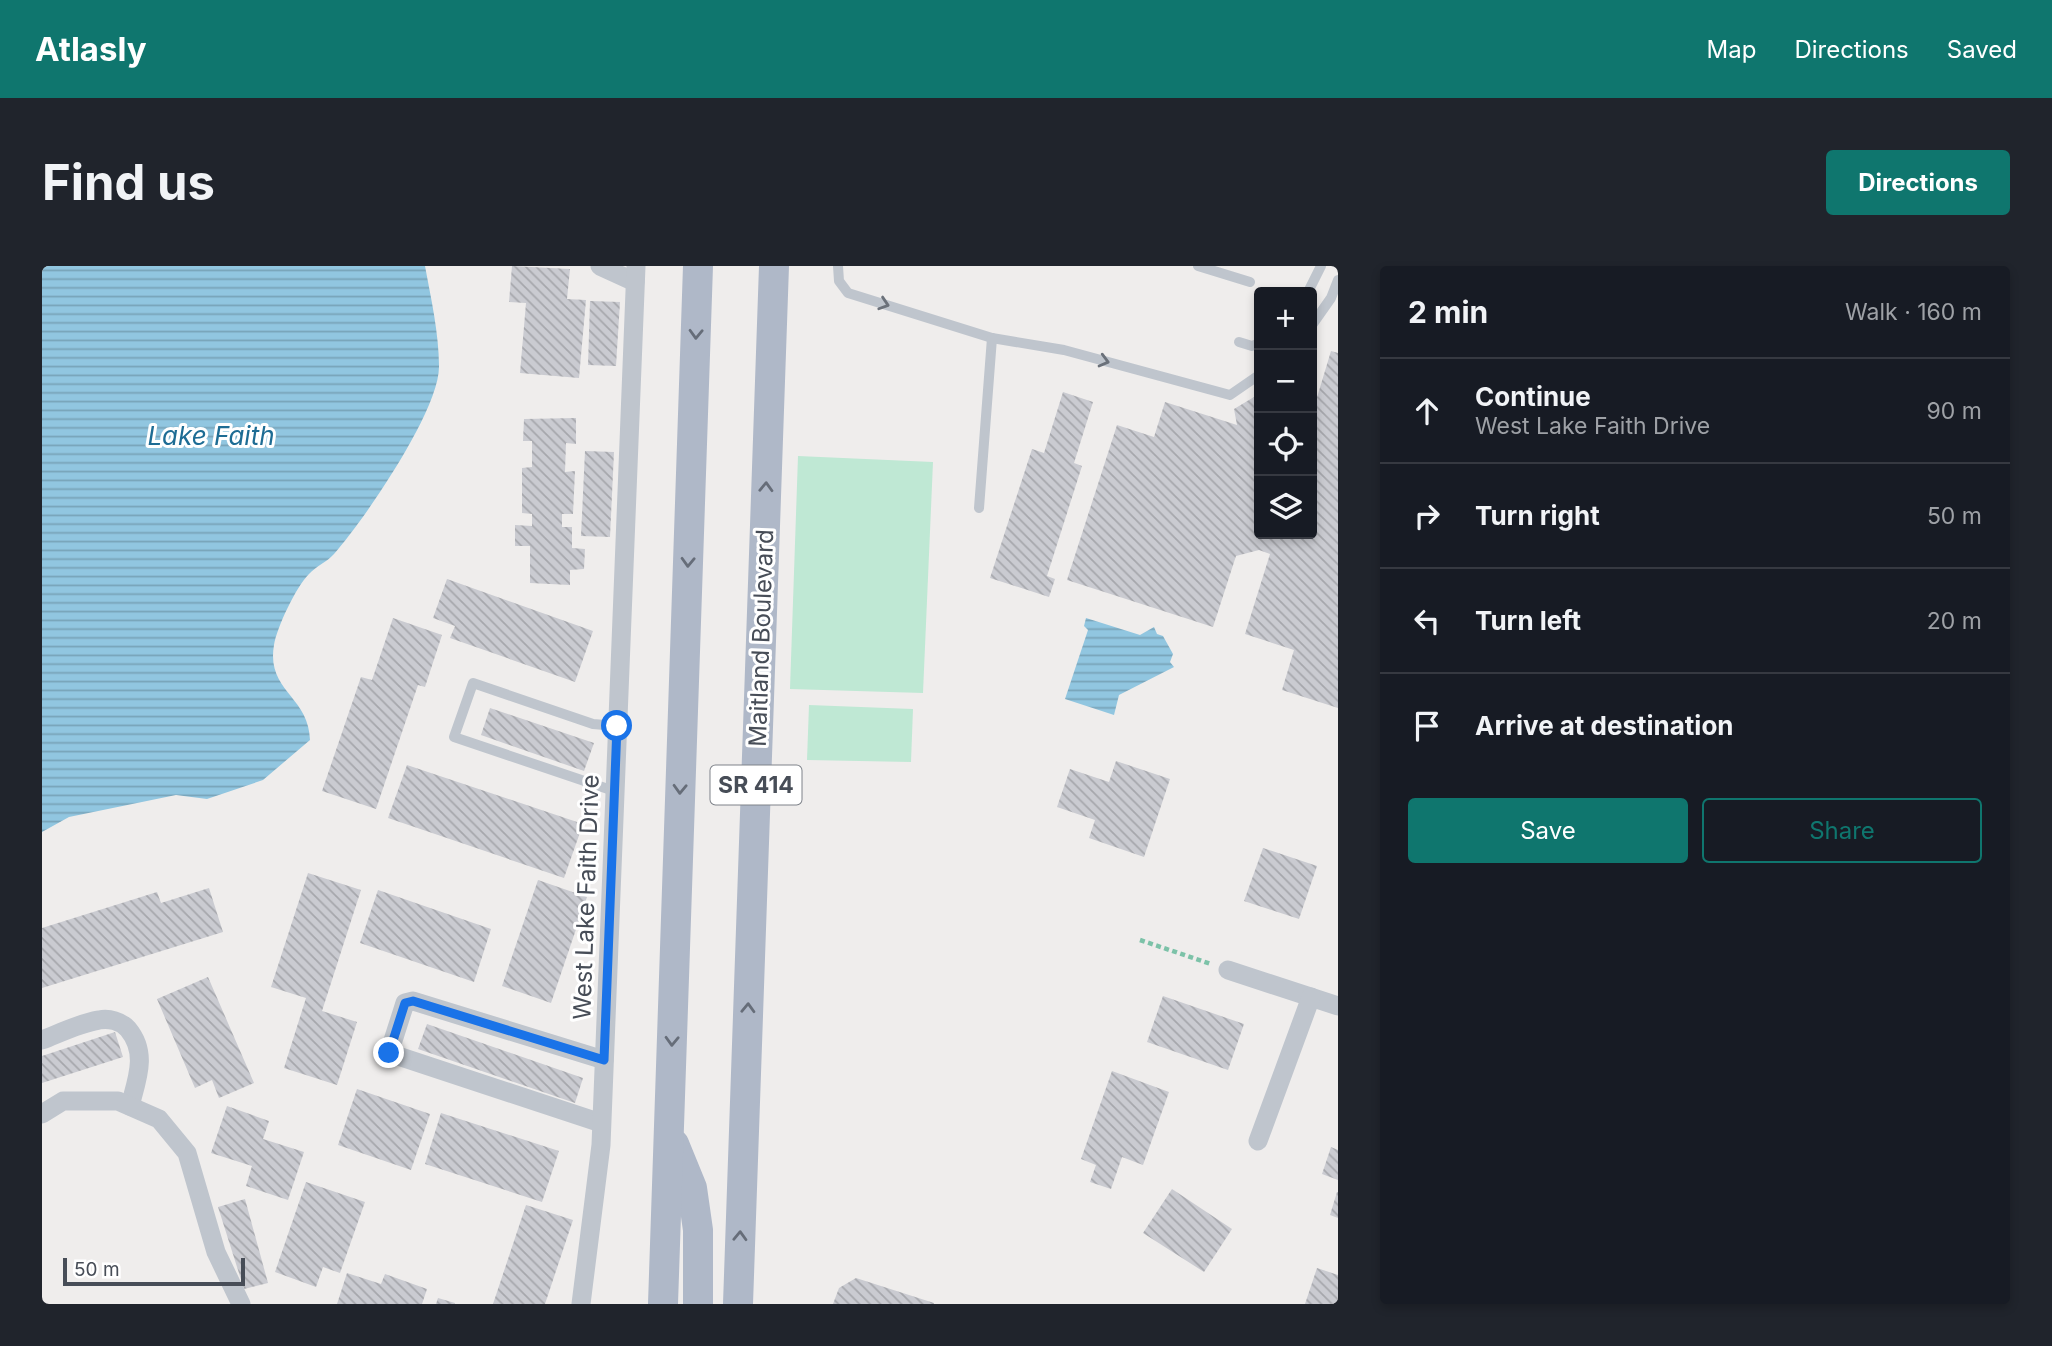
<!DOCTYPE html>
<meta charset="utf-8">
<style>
:root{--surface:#171b24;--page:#20242c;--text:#f1f3f6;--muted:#9ea1a6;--line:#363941;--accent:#0f766e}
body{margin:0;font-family:Inter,sans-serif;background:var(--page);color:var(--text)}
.controls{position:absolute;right:21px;top:21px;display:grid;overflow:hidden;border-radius:7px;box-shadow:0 4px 10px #0003}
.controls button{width:63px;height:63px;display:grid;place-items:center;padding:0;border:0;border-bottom:2px solid var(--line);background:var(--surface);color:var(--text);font:35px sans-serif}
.scale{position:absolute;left:21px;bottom:18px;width:182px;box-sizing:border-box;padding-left:7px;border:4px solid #474d57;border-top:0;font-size:19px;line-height:24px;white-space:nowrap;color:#474d57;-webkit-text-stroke:5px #fff;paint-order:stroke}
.stop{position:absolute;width:21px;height:21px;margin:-16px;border:5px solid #1a73e8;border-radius:50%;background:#fff}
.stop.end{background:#1a73e8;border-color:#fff;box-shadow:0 2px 7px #0008}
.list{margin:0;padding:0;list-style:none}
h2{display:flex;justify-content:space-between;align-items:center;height:91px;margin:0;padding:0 28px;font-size:30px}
h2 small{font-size:23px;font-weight:400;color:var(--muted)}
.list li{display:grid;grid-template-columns:46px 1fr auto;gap:21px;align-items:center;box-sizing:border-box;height:105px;padding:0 28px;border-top:2px solid var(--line)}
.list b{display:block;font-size:26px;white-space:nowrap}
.list p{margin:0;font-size:23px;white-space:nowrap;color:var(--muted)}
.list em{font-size:23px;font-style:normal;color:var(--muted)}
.actions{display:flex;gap:14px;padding:21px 28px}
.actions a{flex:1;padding:16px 0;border:2px solid var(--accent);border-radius:7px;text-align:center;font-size:24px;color:var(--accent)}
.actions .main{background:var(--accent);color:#fff}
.icon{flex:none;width:38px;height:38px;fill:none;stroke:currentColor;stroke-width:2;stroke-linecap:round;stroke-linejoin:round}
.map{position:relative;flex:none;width:1296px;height:1038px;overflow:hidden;border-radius:7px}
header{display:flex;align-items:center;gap:42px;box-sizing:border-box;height:98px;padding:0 35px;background:var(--accent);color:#fff}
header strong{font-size:33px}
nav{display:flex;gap:38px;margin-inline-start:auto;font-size:24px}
.intro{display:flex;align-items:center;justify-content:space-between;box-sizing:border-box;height:168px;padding:0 42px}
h1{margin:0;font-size:49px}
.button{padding:18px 32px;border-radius:7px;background:var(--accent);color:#fff;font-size:24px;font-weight:700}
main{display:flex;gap:42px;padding:0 42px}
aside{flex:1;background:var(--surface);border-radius:7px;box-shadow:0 4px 10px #0003}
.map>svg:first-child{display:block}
.garden{fill:#bfe8d4}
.water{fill:url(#water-rules)}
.building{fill:url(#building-back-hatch)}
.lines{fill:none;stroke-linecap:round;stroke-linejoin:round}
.path{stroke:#7cc2a8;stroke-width:4.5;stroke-dasharray:5 3.5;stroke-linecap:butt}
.lane{stroke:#bfc5cd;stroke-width:10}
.street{stroke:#bfc5cd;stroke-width:19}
.primary{stroke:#afb8c8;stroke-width:30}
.oneway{stroke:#6b717a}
.oneway2{stroke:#666d79}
.route{stroke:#1a73e8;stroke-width:9}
.labels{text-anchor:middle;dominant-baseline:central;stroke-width:6;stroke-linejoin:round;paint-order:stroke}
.shield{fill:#fff;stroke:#7e8289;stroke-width:2}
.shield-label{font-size:23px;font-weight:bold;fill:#474d57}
.street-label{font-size:24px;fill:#474d57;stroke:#fff}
.water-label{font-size:26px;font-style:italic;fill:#1d6c94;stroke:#fff}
</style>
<header>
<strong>Atlasly</strong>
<nav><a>Map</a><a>Directions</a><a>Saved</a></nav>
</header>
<div class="intro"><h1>Find us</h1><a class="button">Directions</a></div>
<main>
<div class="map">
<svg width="1296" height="1038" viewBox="0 0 1296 1038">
<defs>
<pattern id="water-rules" width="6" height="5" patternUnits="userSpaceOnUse" patternTransform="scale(1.75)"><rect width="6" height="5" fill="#91c6e0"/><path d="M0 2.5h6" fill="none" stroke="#78a3b8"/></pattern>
<pattern id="building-back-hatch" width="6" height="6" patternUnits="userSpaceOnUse" patternTransform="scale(1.75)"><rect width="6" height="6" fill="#cacbd1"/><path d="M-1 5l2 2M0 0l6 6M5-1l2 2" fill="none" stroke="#a6a7ac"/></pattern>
</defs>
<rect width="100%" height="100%" fill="#efedec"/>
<g class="garden">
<path d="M 756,190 L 891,196 L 881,427 L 748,423 Z"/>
<path d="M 767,439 L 871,443 L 869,496 L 765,494 Z"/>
</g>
<g class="water">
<path d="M 0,0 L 383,0 C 389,32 397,68 397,100 C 398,144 322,254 292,288 C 285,296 274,300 267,308 C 254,321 235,361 232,379 C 224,425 267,430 268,474 L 221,514 L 165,533 L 134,529 L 27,551 L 0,566 Z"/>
<path d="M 1044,352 L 1098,369 L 1112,361 L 1115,368 L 1121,370 L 1131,388 L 1128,396 L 1132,401 L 1077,429 L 1072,449 L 1023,433 L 1046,364 L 1042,360 Z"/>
</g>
<g class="building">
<path d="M 470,0 L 528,3 L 525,33 L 544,34 L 537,112 L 478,107 L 484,37 L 467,36 Z"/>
<path d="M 548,35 L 578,36 L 574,100 L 546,99 Z"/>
<path d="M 1289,85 L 1296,87 L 1296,442 L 1240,424 L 1252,384 L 1203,368 L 1228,288 L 1217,284 L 1194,290 L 1171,361 L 1025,314 L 1075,159 L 1112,171 L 1123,136 L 1195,159 L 1192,143 L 1217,128 L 1217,268 L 1270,268 L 1270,148 Z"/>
<path d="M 1021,126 L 1051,136 L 1032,197 L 1040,200 L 1005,310 L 1013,313 L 1007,331 L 948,312 L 990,183 L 1002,187 Z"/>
<path d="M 534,152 L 534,178 L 524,177 L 523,206 L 533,205 L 531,248 L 520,248 L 520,261 L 530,261 L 530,282 L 543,283 L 542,303 L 528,304 L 528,319 L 488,317 L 488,280 L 473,280 L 473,259 L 490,260 L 490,248 L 480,247 L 480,202 L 490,201 L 490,175 L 481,175 L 482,153 Z"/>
<path d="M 543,185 L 572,186 L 568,271 L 539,270 Z"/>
<path d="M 405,313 L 551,365 L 533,416 L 408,372 L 413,360 L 391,352 Z"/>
<path d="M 351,352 L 400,369 L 383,421 L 376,419 L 334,543 L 280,525 L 319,411 L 330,414 Z"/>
<path d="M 448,442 L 552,477 L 542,505 L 439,469 Z"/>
<path d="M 1074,495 L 1128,513 L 1102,591 L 1047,572 L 1053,554 L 1015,541 L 1028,503 L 1067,516 Z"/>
<path d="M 365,499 L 541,558 L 522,612 L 346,552 Z"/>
<path d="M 1221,582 L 1275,600 L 1257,653 L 1202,635 Z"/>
<path d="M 266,607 L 319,624 L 280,745 L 315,756 L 295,819 L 242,802 L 264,732 L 229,721 Z"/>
<path d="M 496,614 L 545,631 L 509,737 L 460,720 Z"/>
<path d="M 167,622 L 181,666 L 0,722 L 0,662 L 115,626 L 119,637 Z"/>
<path d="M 336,624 L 449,663 L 432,716 L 318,677 Z"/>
<path d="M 166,711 L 212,817 L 177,832 L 170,814 L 153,822 L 115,733 Z"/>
<path d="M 1121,730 L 1202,758 L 1186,804 L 1105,776 Z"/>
<path d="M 385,758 L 541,812 L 533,837 L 376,783 Z"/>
<path d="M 73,766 L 81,791 L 0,817 L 0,790 Z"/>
<path d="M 1070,805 L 1127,826 L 1101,899 L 1080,891 L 1069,923 L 1048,916 L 1054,899 L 1039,893 Z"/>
<path d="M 315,823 L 388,848 L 369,904 L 296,879 Z"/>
<path d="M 185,840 L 227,855 L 221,873 L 262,886 L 246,934 L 204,920 L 210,900 L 169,887 Z"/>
<path d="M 399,847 L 517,885 L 500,936 L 383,898 Z"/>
<path d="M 1289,881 L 1296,884 L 1296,914 L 1280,908 Z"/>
<path d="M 264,916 L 323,936 L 298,1007 L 281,1001 L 274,1021 L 233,1006 Z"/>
<path d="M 1130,923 L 1190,963 L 1162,1006 L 1101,967 Z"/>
<path d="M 1295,926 L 1296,926 L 1296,952 L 1288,949 Z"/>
<path d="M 203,933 L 226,1017 L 202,1023 L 176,941 Z"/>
<path d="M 484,939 L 531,954 L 503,1038 L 451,1038 Z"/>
<path d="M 1275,1002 L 1296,1009 L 1296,1038 L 1263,1038 Z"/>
<path d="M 305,1007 L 339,1018 L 343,1008 L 385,1023 L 380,1038 L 295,1038 Z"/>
<path d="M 814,1012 L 892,1037 L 892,1038 L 791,1038 L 797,1022 Z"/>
<path d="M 396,1032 L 413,1037 L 413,1038 L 394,1038 Z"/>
</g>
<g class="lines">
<path class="path" d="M 1098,674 L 1169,698"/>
<g class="lane">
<path d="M 796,0 L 797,15 L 806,27 L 950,72 L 1022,84 L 1188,129 L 1217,109"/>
<path d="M 1156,0 L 1208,16"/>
<path d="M 1266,26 L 1279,0"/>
<path d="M 1270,59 L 1289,32 L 1296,14"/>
<path d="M 1197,76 L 1210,80 L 1217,77"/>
<path d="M 937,242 L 950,72"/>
<path d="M 572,525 L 412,471 L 431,417 L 551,458 L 575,460"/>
</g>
<g class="street">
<path d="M 558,0 L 593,16"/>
<path d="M 1186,704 L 1296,740"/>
<path d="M 0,774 C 18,767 38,757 57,754 C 67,752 79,755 86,763 C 106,787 95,813 88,840"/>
<path d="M 0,848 L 21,835 L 76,835 L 117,853 L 145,887 L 174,986 L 199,1038"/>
<path d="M 559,857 L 347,787 L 363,737 L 371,735 L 562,794"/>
<path d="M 1216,875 L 1269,731"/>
<path d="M 539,1038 L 559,879 L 594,0"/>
</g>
<g class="primary">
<path d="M 632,878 L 650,922 L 656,964 L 656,1038"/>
<path d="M 621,1038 L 656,0"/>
<path d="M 696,1038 L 732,0"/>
</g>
</g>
<defs><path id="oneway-chevron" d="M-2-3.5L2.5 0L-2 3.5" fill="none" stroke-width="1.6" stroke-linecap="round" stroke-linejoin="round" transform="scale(1.75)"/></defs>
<g class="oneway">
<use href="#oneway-chevron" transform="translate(842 38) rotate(18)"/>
<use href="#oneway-chevron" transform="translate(1062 95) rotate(15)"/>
</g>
<g class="oneway2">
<use href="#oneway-chevron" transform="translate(654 68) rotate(92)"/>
<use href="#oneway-chevron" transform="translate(724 221) rotate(-88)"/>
<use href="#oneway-chevron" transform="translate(646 296) rotate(92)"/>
<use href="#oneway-chevron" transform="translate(638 523) rotate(92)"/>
<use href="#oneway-chevron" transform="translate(706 742) rotate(-88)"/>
<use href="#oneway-chevron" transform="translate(630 775) rotate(92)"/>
<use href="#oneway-chevron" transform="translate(698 970) rotate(-88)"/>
</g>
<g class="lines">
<path class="route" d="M 347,787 L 363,737 L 371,735 L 562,794 L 575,460"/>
</g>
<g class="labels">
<rect class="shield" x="668.5" y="499.5" width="91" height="39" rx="5"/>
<g class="shield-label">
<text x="714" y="519">SR 414</text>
</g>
<g class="street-label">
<text transform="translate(719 372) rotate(-88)">Maitland Boulevard</text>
<text transform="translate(544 631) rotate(-88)">West Lake Faith Drive</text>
</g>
<g class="water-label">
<text x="169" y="169">Lake Faith</text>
</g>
</g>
</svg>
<div class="controls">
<button>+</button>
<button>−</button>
<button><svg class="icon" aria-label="locate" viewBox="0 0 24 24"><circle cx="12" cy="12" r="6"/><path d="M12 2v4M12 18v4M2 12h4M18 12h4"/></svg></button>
<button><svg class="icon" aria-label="layers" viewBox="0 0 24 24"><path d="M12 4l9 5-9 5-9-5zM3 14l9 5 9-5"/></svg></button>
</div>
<div class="scale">50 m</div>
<div class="stop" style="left:575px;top:460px"></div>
<div class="stop end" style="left:347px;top:787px"></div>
</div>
<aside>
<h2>2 min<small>Walk · 160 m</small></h2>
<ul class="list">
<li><svg class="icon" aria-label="ahead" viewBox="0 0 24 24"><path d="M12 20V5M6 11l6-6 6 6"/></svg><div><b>Continue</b><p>West Lake Faith Drive</p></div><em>90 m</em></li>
<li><svg class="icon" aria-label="right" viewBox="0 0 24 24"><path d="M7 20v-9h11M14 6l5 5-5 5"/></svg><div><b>Turn right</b></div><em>50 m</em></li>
<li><svg class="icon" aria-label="left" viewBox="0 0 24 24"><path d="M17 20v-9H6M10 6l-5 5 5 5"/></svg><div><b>Turn left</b></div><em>20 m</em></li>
<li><svg class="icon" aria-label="arrive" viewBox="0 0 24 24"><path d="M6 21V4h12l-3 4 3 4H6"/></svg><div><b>Arrive at destination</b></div></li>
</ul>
<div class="actions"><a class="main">Save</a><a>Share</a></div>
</aside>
</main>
